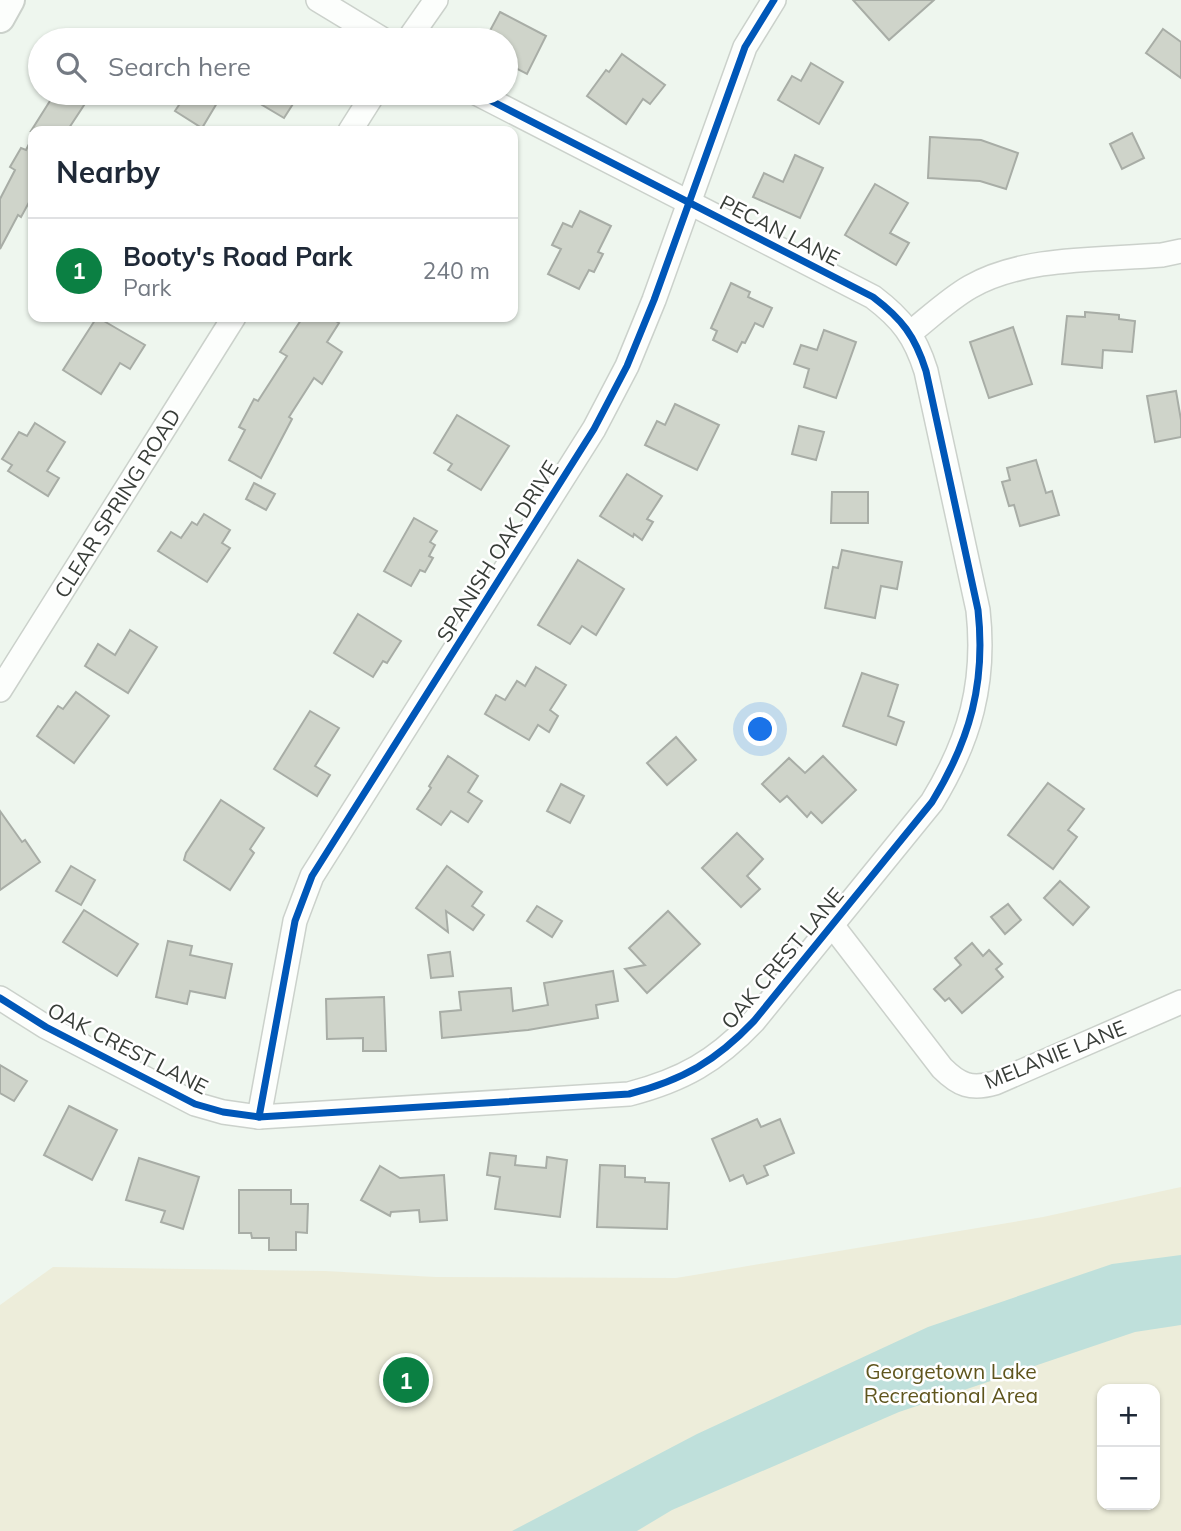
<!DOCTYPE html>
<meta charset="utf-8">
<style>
:root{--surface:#fff;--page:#f6f6f7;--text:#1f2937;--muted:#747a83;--line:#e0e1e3;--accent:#0b8043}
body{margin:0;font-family:Mulish,sans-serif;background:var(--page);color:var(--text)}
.controls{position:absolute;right:21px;bottom:21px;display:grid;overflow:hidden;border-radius:14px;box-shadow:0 2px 5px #0004}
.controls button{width:63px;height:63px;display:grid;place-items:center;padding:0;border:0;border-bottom:2px solid var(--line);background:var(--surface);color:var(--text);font:35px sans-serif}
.you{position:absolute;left:761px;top:730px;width:24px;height:24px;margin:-18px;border:5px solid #fff;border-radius:50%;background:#1a73e8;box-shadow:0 0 0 10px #1a73e833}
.badge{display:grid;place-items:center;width:46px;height:46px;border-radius:50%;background:var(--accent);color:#fff;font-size:23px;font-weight:700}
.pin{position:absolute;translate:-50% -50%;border:4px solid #fff;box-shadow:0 2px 7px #0006}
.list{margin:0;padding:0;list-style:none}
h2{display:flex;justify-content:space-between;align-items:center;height:91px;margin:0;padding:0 28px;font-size:30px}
h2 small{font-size:23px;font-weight:400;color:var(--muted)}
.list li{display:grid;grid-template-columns:46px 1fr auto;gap:21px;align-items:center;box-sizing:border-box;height:105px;padding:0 28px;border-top:2px solid var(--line)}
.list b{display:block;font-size:26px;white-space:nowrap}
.list p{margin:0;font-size:23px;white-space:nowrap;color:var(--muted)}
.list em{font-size:23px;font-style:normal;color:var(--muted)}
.icon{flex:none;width:38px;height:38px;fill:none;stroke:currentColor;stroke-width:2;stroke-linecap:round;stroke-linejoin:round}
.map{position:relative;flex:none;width:1181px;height:1531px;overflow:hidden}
.search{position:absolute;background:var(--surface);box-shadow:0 2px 5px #0004;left:28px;top:28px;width:490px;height:77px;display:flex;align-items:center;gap:18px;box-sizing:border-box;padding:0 24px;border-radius:38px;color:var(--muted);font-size:26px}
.panel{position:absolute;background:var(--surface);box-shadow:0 2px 5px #0004;left:28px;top:126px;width:490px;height:196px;border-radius:14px}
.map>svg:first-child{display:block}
.green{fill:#ededda;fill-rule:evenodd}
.water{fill:#bfe0db}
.building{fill:#cfd4ca;stroke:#a8ada6;stroke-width:2}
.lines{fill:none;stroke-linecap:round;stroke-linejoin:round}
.minor-casing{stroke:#cbd1cb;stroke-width:26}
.tertiary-casing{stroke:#cbd1cb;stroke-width:32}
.minor{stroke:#fcfefc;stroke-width:23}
.tertiary{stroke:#fcfefc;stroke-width:28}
.cycleway-casing{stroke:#fff;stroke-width:11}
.cycleway{stroke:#0057b8;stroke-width:7}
.labels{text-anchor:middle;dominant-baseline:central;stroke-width:5;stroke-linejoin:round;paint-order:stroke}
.street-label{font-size:21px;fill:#383d38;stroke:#fff}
.park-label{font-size:21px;fill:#5f551d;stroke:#fff}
</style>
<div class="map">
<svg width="1181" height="1531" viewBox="0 0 1181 1531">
<rect width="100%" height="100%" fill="#eef6ee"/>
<path class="green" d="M 1181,1187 L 1181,1531 L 0,1531 L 0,1305 L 53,1267 L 325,1271 L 436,1277 L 676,1278 L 1043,1217 ZM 1102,1389 L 1155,1389 L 1155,1505 L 1102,1505 Z"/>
<path class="water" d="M 1181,1255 L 1181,1325 L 1135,1332 L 899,1412 L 672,1510 L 637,1531 L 512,1531 L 697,1434 L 928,1327 L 1112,1264 Z"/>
<g class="building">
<path d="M 853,0 L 934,0 L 889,40 Z"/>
<path d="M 500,12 L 546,36 L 527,74 L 506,63 L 506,40 L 485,40 Z"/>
<path d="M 1163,29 L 1181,42 L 1181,78 L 1146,53 Z"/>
<path d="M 622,54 L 665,85 L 650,104 L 643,99 L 626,124 L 587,96 L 606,70 L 609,72 Z"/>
<path d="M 811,63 L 843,82 L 819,124 L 778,100 L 792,76 L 801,81 Z"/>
<path d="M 55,93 L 92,93 L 67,131 L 31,131 Z"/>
<path d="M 187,93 L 223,93 L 202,128 L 175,111 Z"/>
<path d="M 242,93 L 300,93 L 284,118 Z"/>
<path d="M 1132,133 L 1144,158 L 1122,169 L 1110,144 Z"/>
<path d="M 33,136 L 33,195 L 21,217 L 18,215 L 0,249 L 0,199 L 15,170 L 10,167 L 21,148 L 26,150 Z"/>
<path d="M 930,137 L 981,140 L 1018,153 L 1006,189 L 980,181 L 928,178 Z"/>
<path d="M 795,155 L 823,168 L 800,218 L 753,197 L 764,173 L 783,182 Z"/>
<path d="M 875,184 L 908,203 L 890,233 L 909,243 L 896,265 L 845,235 Z"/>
<path d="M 580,211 L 611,226 L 598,252 L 603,254 L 594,272 L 589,270 L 579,289 L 548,274 L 561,249 L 552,245 L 563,223 L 572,227 Z"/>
<path d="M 731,283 L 750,292 L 748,297 L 772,308 L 763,327 L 755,323 L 745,343 L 742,342 L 737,352 L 713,340 L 717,331 L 711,328 Z"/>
<path d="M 1085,312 L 1119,315 L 1119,319 L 1135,321 L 1132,352 L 1103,350 L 1102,368 L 1062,364 L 1067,316 L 1085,317 Z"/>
<path d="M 97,317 L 145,345 L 130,369 L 120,363 L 101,394 L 63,370 Z"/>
<path d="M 303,317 L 329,317 L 339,323 L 327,342 L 342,352 L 322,384 L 314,378 L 289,417 L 292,419 L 261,478 L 229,460 L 245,430 L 239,427 L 254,399 L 258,401 L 287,356 L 280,352 Z"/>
<path d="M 1013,327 L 1032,384 L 989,398 L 970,342 Z"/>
<path d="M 824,330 L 856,342 L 836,398 L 804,387 L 809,369 L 794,364 L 801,345 L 817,350 Z"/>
<path d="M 1176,391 L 1181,420 L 1181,437 L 1155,442 L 1147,396 Z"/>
<path d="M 675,404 L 719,425 L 697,470 L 645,445 L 657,421 L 665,425 Z"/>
<path d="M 457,415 L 509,446 L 481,490 L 448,470 L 452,464 L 434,453 Z"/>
<path d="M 35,423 L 65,442 L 47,471 L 59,478 L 48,496 L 8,471 L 12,465 L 2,459 L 19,432 L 27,436 Z"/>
<path d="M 799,426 L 824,432 L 816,460 L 792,454 Z"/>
<path d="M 1036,460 L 1046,493 L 1052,491 L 1059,515 L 1020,526 L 1014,505 L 1009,506 L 1002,482 L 1010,480 L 1007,468 Z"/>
<path d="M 627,474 L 662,496 L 647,519 L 653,522 L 642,540 L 634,534 L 633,537 L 600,516 Z"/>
<path d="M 254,483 L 275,494 L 266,510 L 246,499 Z"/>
<path d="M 832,492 L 868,492 L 868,523 L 831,523 Z"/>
<path d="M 204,514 L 230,530 L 222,543 L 230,548 L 207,582 L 158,551 L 171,532 L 181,538 L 192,522 L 197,525 Z"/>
<path d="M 414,518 L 437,531 L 430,542 L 435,545 L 429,556 L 433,558 L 425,572 L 420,570 L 411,586 L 384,571 Z"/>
<path d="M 842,550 L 902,562 L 897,589 L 881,586 L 875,618 L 825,608 L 833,567 L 838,568 Z"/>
<path d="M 578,560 L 624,589 L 596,635 L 582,626 L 570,644 L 538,625 Z"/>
<path d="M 358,614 L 401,641 L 387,663 L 383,661 L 373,677 L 334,653 Z"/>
<path d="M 130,630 L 157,647 L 128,693 L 85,666 L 98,644 L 115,655 Z"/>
<path d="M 536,667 L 566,685 L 550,710 L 558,716 L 549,732 L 538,725 L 529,740 L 485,714 L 496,695 L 505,700 L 517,681 L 525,686 Z"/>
<path d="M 862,673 L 898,685 L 888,716 L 904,722 L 896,745 L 843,726 Z"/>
<path d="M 76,692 L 109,716 L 74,763 L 37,736 L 58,706 L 63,709 Z"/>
<path d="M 310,711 L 339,728 L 315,766 L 330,775 L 317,796 L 274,769 Z"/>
<path d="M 676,737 L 696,760 L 667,785 L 647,763 Z"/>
<path d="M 448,756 L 478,776 L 468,792 L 482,801 L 468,822 L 451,811 L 441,825 L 417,809 L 431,788 L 429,786 Z"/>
<path d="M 823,756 L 856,790 L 822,823 L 811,812 L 807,817 L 787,796 L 780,802 L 762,784 L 789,758 L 805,773 Z"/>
<path d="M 1048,783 L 1084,809 L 1068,830 L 1077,837 L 1053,869 L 1008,835 Z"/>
<path d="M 561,784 L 584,796 L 570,823 L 547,811 Z"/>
<path d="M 221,800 L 264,828 L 250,849 L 254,853 L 230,890 L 184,860 L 186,853 Z"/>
<path d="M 0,811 L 22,842 L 25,840 L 40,862 L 0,890 Z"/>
<path d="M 737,833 L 763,859 L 747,876 L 760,889 L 741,907 L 702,868 Z"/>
<path d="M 71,866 L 95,880 L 81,905 L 56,891 Z"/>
<path d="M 447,866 L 482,892 L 472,906 L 484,915 L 473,930 L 446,911 L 448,932 L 416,908 Z"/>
<path d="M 1060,881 L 1089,907 L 1073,925 L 1044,898 Z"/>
<path d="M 1008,904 L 1021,920 L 1005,934 L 991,917 Z"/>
<path d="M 537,906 L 562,921 L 552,937 L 527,921 Z"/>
<path d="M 84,910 L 138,944 L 117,976 L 63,942 Z"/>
<path d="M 668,911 L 700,944 L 647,993 L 625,969 L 645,965 L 629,948 Z"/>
<path d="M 168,941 L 192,946 L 190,955 L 232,964 L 225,998 L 190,991 L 187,1004 L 156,997 Z"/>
<path d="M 972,943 L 983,956 L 989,950 L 1002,964 L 996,969 L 1003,977 L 962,1013 L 949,998 L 945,1001 L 934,989 L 961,965 L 955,958 Z"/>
<path d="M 450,952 L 453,976 L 431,978 L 428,955 Z"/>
<path d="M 613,971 L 618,1001 L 596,1005 L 598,1018 L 528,1030 L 442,1038 L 440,1012 L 461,1010 L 459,992 L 511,988 L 513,1011 L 548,1005 L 544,983 Z"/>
<path d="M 384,997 L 386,1051 L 363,1051 L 363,1038 L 327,1039 L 326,999 Z"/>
<path d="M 0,1065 L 27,1081 L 14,1101 L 0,1093 Z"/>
<path d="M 69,1106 L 117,1130 L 92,1180 L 44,1155 Z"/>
<path d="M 757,1119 L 761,1127 L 780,1119 L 794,1153 L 764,1166 L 768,1175 L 747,1184 L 743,1175 L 730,1181 L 712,1139 Z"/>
<path d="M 490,1153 L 516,1156 L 515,1165 L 546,1168 L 547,1157 L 567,1160 L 560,1217 L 495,1209 L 500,1177 L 487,1175 Z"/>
<path d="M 139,1158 L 199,1177 L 183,1229 L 161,1222 L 165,1211 L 126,1200 Z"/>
<path d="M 600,1165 L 625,1166 L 625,1177 L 645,1178 L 645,1182 L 669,1183 L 667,1229 L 597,1227 Z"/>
<path d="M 380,1166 L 400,1178 L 444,1175 L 447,1220 L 420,1222 L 419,1210 L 391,1212 L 390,1216 L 361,1200 Z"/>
<path d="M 239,1190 L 291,1190 L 291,1204 L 308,1204 L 307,1233 L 296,1232 L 296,1250 L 269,1250 L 269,1238 L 252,1238 L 251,1233 L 239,1233 Z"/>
</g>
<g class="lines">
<defs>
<g id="minor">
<path d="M 318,0 L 384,40"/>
<path d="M 408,40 L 436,0"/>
<path d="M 350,131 L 374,93"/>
<path d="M 910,333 C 929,318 949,299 970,287 C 1024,256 1101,260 1162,255 L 1181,251"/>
<path d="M 0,690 L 234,317"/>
<path d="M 832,925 L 942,1068 C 959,1085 971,1090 995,1083 L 1181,1002"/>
<path d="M 0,998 L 46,1027 L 195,1104 L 223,1112 L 259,1117 L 629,1094 C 683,1080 716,1061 754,1021 L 932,802 C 970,740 986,683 978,610 L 926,371 C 915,336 902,319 873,297 L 476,93"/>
<path d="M 259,1117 L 295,921 L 312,876 L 594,429 L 627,366 L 654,300 L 745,47 L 774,0"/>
</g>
<path id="tertiary" d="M 0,18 L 10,0"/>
</defs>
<use href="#minor" class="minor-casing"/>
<use href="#tertiary" class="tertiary-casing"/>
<use href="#minor" class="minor"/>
<use href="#tertiary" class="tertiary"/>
<defs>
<g id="cycleway">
<path d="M 0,998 L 46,1027 L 195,1104 L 223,1112 L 259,1117 L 629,1094 C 683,1080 716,1061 754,1021 L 932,802 C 970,740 986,683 978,610 L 926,371 C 915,336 902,319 873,297 L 476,93"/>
<path d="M 259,1117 L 295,921 L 312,876 L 594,429 L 627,366 L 654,300 L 745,47 L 774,0"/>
</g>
</defs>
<use href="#cycleway" class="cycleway-casing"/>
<use href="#cycleway" class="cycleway"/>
</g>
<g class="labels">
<g class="street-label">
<text transform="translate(780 230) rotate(27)">PECAN LANE</text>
<text transform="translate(117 503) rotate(-58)">CLEAR SPRING ROAD</text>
<text transform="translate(497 551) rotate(-58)">SPANISH OAK DRIVE</text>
<text transform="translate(782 958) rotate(-50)">OAK CREST LANE</text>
<text transform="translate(128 1048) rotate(27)">OAK CREST LANE</text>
<text transform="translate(1055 1054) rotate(-22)">MELANIE LANE</text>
</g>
<g class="park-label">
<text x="951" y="1371">Georgetown Lake<tspan x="951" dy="24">Recreational Area</tspan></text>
</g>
</g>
</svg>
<div class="controls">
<button>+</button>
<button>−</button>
</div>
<div class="you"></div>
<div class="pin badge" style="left:406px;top:1380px">1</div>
<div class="search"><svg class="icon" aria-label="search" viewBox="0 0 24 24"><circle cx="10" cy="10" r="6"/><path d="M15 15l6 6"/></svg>Search here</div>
<section class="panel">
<h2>Nearby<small></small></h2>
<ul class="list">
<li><span class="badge">1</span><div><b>Booty's Road Park</b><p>Park</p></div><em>240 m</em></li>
</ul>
</section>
</div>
